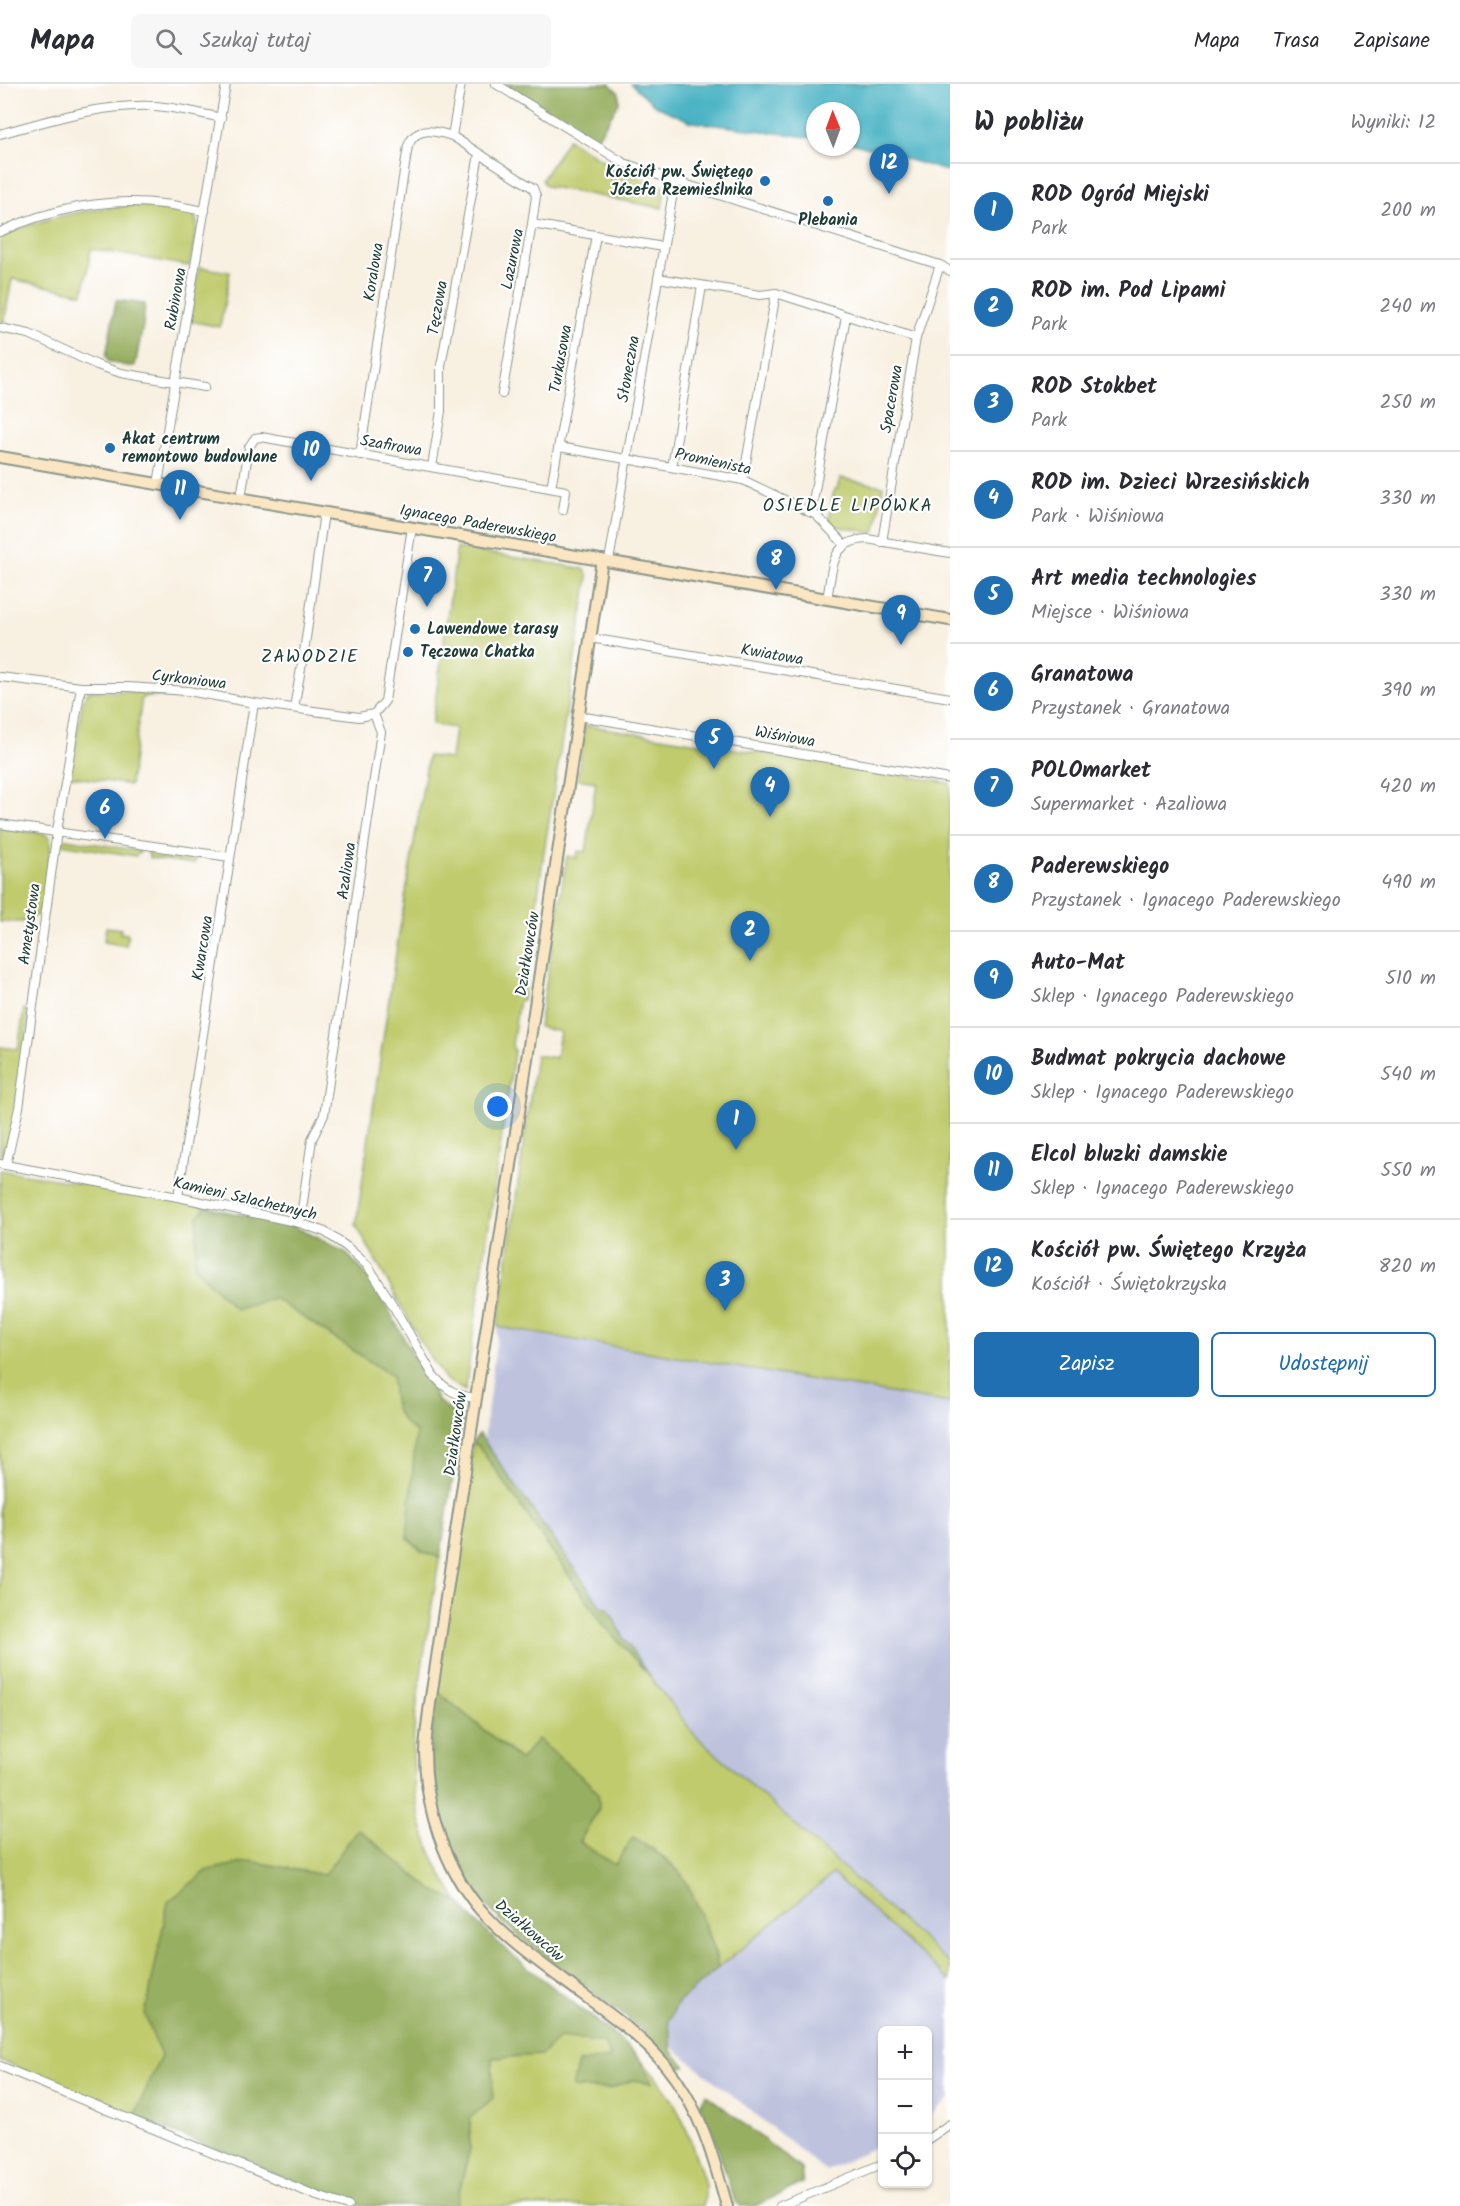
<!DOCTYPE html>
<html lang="pl">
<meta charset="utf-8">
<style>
:root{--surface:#fff;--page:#f7f7f7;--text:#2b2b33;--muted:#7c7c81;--line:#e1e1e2;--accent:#1f6fb2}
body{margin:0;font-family:Kalam,sans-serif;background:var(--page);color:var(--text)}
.controls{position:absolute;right:18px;bottom:18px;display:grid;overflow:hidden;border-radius:9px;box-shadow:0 2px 4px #0004}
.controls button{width:54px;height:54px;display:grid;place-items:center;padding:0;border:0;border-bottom:2px solid var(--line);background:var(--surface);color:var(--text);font:30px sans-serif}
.compass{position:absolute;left:806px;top:18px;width:54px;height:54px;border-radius:50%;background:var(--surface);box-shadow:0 2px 4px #0004;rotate:359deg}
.you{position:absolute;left:498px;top:1023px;width:21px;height:21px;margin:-15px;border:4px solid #fff;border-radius:50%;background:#1a73e8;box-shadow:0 0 0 9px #1a73e833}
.badge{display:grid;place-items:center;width:39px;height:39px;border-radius:50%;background:var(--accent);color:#fff;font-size:20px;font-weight:700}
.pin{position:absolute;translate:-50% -50px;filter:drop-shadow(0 2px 3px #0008)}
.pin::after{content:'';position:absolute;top:32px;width:21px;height:18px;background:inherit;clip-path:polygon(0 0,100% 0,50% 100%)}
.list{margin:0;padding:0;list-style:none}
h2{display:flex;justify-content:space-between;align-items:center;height:78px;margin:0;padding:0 24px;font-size:26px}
h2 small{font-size:20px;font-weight:400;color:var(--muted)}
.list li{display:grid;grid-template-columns:39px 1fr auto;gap:18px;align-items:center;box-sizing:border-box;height:96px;padding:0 24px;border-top:2px solid var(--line)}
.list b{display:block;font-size:22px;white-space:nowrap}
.list p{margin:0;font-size:20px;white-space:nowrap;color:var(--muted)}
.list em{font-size:20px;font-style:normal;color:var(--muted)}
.actions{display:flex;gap:12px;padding:18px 24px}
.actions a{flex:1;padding:14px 0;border:2px solid var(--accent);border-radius:9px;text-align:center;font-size:21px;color:var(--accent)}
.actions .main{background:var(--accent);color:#fff}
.icon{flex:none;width:33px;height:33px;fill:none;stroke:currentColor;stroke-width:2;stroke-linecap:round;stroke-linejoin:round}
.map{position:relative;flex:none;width:950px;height:2122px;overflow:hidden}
header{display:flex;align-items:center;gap:36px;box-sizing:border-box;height:84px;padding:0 30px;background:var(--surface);border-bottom:2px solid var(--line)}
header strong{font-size:28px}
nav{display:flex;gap:33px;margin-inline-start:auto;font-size:21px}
.search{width:420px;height:54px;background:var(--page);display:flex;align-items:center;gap:15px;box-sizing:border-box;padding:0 21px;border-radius:9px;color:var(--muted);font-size:22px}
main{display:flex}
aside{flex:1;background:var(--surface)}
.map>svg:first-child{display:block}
.industrial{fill:#bec2dd}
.green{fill:#bfcb6c;stroke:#6f8450;stroke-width:1.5}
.forest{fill:#97af60;stroke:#5b764a;stroke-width:1.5}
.water{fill:#45b1c2;stroke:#32777b;stroke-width:1.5}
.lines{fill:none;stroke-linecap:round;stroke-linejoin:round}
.street-casing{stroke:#8c968a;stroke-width:10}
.secondary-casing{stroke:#8c968a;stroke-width:14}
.street{stroke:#fff;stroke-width:8}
.secondary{stroke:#fbe6c4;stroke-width:10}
.poi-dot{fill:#1f6fb2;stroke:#fff;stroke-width:2}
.labels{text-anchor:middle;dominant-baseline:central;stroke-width:4.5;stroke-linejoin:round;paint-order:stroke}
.poi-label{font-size:16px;font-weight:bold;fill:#1f3d34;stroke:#fff;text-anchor:start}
.street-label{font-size:16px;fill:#1f3d34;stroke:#fff}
.neighbourhood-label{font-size:18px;letter-spacing:1.5px;fill:#1f3d34;stroke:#fff}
</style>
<header>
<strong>Mapa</strong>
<div class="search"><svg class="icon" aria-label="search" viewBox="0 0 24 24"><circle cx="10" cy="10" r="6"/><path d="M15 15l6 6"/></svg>Szukaj tutaj</div>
<nav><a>Mapa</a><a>Trasa</a><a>Zapisane</a></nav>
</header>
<main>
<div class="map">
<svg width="950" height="2122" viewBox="0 0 950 2122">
<rect width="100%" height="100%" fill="#fff"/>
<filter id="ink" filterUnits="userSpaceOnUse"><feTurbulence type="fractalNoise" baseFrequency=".0167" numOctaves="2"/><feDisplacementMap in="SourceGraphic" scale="12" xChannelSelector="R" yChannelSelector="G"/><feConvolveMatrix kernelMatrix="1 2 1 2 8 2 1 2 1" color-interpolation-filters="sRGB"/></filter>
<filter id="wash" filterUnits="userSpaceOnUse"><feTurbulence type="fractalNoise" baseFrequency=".008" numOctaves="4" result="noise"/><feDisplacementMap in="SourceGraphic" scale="24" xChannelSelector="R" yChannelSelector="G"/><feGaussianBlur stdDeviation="1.35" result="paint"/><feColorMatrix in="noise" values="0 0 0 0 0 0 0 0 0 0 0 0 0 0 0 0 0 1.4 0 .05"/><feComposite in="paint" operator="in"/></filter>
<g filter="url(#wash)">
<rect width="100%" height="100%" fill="#f8f0e1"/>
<path class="industrial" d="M 498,1243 L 950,1319 L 950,2014 L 928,2034 L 928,1946 L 882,1946 L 882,2059 L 826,2087 L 646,1942 L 696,1666 L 483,1362 Z"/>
<g class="green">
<path d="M 568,55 L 616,85 L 663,102 L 665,106 L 662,124 L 546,102 L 542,96 Z"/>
<path d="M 139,121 L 190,128 L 196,134 L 197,145 L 189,182 L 91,165 L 83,210 L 12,195 L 4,238 L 0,237 L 0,152 C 45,133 90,124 139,121 Z"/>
<path d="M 199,183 L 230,188 L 220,243 L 190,237 Z"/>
<path d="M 840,394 L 883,402 L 876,446 L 873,449 L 835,442 L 829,436 L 834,405 L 837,405 Z"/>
<path d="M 457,464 L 585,485 L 588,493 L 544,768 L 523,916 L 519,916 L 512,960 L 514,968 L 465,1307 L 446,1296 L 424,1263 L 356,1141 L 392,894 L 428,672 L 451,675 L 455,644 L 432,640 Z"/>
<path d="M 89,607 L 170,608 L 181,611 L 180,615 L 166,612 L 142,613 L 130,701 L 70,692 L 83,615 Z"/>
<path d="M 585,641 L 950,699 L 950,1319 L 498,1243 L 536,971 L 556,974 L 560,948 L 539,943 L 567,772 L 577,774 L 578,767 L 586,768 L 596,698 L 577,695 Z"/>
<path d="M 0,744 L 45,750 L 49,753 L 51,759 L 44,816 L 39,830 L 22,838 L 0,838 Z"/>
<path d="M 66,755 L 141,767 L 136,772 L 60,760 L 61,757 Z"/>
<path d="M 147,767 L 197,775 L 193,780 L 150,774 Z"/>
<path d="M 106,843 L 121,845 L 120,849 L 128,850 L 126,862 L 104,858 Z"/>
<path d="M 24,925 L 29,927 L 18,1021 L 6,1068 L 3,1068 L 0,1072 L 0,963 L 18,965 Z"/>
<path d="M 0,1086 L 155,1112 L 293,1142 L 345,1168 L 374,1199 L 438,1317 L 462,1336 C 451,1402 441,1468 430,1533 C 420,1602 403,1671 421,1739 C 430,1771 447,1806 469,1831 C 529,1899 620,1936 670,2012 C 681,2030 689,2050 695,2070 C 702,2091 709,2101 703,2122 L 365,2122 L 287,2095 L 0,1976 Z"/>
<path d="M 473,1359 L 478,1361 L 603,1540 L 648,1590 L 694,1650 L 950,1880 L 950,1897 L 833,1790 L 718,1884 L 715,1869 L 689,1805 L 615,1782 L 579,1758 L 599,1724 L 590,1700 L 581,1694 L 521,1676 L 437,1607 Z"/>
</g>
<g class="forest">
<path d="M 505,0 L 610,0 L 619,9 L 619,19 L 596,56 Z"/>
<path d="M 116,216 L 145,220 L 143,241 L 135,282 L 130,283 L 108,277 L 106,272 Z"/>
<path d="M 205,1123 L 293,1142 L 345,1168 L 374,1199 L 438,1317 L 462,1336 L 440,1474 L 421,1467 L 407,1453 L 416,1348 C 393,1335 393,1316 392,1292 L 274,1214 L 236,1226 L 194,1183 L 198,1133 Z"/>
<path d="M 479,1350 L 600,1521 L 609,1525 L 625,1556 L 648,1590 L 603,1540 L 478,1361 L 473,1359 L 474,1356 Z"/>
<path d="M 437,1607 L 520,1676 L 538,1655 L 590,1700 L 598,1709 L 599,1724 L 579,1758 L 615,1781 L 633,1753 C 650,1763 667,1774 680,1789 C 692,1802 715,1866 718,1884 L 678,1919 L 668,1937 L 671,1952 L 671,1966 L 686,1983 L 677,1986 C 664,1972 653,1958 640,1945 C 616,1923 586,1904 560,1884 C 535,1865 508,1845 487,1822 C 453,1783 433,1726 431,1675 C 430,1652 434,1629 437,1607 Z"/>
<path d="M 358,1745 L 431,1805 L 460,1818 L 469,1831 L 506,1866 L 621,1957 L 640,1976 L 652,1999 L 633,1996 L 610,2005 L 572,2004 L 578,1979 L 611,1974 L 604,1959 L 561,1953 L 541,1971 L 492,1974 L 493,2014 L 470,2034 L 470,2065 L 456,2120 L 453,2122 L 365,2122 L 287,2095 L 134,2032 L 161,1972 L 145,1931 L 168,1818 L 208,1786 L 251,1777 L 324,1791 Z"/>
<path d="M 706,2010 L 801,2085 L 803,2099 L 755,2122 L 740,2122 L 735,2118 L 713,2049 L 700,2021 Z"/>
</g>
<path class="water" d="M 631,0 L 950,0 L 950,88 L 851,59 L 851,27 L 815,27 L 815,54 L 692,38 L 656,22 Z"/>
</g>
<g filter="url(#ink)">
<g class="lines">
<defs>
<g id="street">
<path d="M 461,0 L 452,52 L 533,104 L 536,112 L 532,140"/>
<path d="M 496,0 L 624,79 L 675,97 L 940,181 L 950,187"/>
<path d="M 0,50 C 50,36 100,20 153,22 C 176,23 199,29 221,34"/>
<path d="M 0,148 C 49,125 109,113 163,120 C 177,121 191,125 205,127"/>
<path d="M 658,194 L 760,211 L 776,209 L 916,254"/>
<path d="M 0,244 L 29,250 L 97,281 L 121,289 L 205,303"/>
<path d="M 502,310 L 532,140 L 663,163"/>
<path d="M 559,363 L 743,396 L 816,431 L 844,460"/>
<path d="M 360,371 L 408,62 C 416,41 436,47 452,52"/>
<path d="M 432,383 L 441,327 L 441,282 L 479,70"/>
<path d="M 672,383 L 702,202"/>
<path d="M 743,396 L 776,209"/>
<path d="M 158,400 L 226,0"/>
<path d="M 551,404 L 596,151"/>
<path d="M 241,414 L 249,363 L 255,354 L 261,353 L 566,407 L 563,426"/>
<path d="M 809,428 L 812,423 L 846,232"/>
<path d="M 882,458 L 916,254 L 940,181"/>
<path d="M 609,477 L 675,97"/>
<path d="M 827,515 C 833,485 829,457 867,455 L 950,469"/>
<path d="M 590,554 L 950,614"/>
<path d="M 0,593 L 81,603 L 128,603 L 188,607 L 254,619 L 359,633 L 374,630 L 385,617 L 412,443"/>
<path d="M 294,624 L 304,568 L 324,429"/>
<path d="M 579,632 L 950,695"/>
<path d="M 0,740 L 230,773"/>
<path d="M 0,1080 L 178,1113 L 300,1139 L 325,1148 L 347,1163 L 368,1182 L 391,1218 L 433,1291 C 446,1306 457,1312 476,1314"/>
<path d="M 6,1081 L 19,1024 L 57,747 L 81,603"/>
<path d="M 178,1113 L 254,619"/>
<path d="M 300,1139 L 312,1055 L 324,1031 L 381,648 L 374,630"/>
<path d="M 0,1982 L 317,2112 L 348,2122"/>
<path d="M 928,2055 L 950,2040"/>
<path d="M 780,2122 L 882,2080"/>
</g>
<g id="secondary">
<path d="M 0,373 L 950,536"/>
<path d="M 602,476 L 435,1587 C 431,1614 426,1641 425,1668 C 425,1723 444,1782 479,1824 C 503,1852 532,1873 562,1895 C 598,1922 637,1947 666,1982 C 700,2023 713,2072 727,2122"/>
</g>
</defs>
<use href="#street" class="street-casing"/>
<use href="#secondary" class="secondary-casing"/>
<use href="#street" class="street"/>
<use href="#secondary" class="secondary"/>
</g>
</g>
<g class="poi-dot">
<circle cx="765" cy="97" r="6"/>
<circle cx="828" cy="117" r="6"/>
<circle cx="110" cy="364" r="6"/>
<circle cx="415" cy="545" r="6"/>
<circle cx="408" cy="568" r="6"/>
</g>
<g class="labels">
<g class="poi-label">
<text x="753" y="88" text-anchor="end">Kościół pw. Świętego<tspan x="753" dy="18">Józefa Rzemieślnika</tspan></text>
<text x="828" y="136" text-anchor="middle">Plebania</text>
<text x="122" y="355">Akat centrum<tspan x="122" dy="18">remontowo budowlane</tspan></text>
<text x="427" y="545">Lawendowe tarasy</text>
<text x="420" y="568">Tęczowa Chatka</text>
</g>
<g class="street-label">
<text transform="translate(513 175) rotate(-79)">Lazurowa</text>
<text transform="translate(374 188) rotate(-81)">Koralowa</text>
<text transform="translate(176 215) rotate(-80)">Rubinowa</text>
<text transform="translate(438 224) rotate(-80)">Tęczowa</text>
<text transform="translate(561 275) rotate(-80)">Turkusowa</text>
<text transform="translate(629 285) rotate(-80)">Słoneczna</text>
<text transform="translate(892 315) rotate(-80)">Spacerowa</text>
<text transform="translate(391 362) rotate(10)">Szafirowa</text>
<text transform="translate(713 378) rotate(12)">Promienista</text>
<text transform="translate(478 440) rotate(10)">Ignacego Paderewskiego</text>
<text transform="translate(772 571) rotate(10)">Kwiatowa</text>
<text transform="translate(189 596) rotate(7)">Cyrkoniowa</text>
<text transform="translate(785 653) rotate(10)">Wiśniowa</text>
<text transform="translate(347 787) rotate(-82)">Azaliowa</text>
<text transform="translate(30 840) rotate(-82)">Ametystowa</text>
<text transform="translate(203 864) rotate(-81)">Kwarcowa</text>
<text transform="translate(528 870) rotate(-81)">Działkowców</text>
<text transform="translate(245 1115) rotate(13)">Kamieni Szlachetnych</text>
<text transform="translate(456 1350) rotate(-82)">Działkowców</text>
<text transform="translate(529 1847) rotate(41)">Działkowców</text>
</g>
<g class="neighbourhood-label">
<text x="848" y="422">OSIEDLE LIPÓWKA</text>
<text x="310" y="573">ZAWODZIE</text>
</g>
</g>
</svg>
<div class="controls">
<button>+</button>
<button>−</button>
<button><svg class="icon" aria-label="locate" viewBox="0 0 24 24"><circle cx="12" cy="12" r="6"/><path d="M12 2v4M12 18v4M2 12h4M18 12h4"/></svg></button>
</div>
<svg class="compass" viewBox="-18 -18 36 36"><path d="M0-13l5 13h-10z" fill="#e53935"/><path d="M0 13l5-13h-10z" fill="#7c7c81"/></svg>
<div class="you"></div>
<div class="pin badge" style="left:736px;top:1066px">1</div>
<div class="pin badge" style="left:750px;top:877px">2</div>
<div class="pin badge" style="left:725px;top:1227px">3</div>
<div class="pin badge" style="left:770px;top:733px">4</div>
<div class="pin badge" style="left:714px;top:685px">5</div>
<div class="pin badge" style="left:105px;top:755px">6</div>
<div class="pin badge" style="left:427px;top:523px">7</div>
<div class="pin badge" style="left:776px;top:506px">8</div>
<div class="pin badge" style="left:901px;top:561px">9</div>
<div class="pin badge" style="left:311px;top:397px">10</div>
<div class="pin badge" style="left:180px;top:436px">11</div>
<div class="pin badge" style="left:889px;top:110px">12</div>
</div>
<aside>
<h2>W pobliżu<small>Wyniki: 12</small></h2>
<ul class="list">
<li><span class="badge">1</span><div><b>ROD Ogród Miejski</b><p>Park</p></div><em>200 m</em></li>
<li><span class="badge">2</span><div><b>ROD im. Pod Lipami</b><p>Park</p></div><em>240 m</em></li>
<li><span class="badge">3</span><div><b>ROD Stokbet</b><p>Park</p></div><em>250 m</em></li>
<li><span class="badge">4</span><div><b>ROD im. Dzieci Wrzesińskich</b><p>Park · Wiśniowa</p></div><em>330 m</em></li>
<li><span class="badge">5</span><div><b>Art media technologies</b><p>Miejsce · Wiśniowa</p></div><em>330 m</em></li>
<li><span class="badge">6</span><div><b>Granatowa</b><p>Przystanek · Granatowa</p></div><em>390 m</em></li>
<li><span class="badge">7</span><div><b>POLOmarket</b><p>Supermarket · Azaliowa</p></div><em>420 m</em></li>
<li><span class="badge">8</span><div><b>Paderewskiego</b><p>Przystanek · Ignacego Paderewskiego</p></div><em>490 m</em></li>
<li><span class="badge">9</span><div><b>Auto-Mat</b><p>Sklep · Ignacego Paderewskiego</p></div><em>510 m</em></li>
<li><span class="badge">10</span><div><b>Budmat pokrycia dachowe</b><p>Sklep · Ignacego Paderewskiego</p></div><em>540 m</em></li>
<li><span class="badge">11</span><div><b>Elcol bluzki damskie</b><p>Sklep · Ignacego Paderewskiego</p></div><em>550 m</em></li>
<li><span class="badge">12</span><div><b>Kościół pw. Świętego Krzyża</b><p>Kościół · Świętokrzyska</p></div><em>820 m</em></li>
</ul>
<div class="actions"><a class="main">Zapisz</a><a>Udostępnij</a></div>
</aside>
</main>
